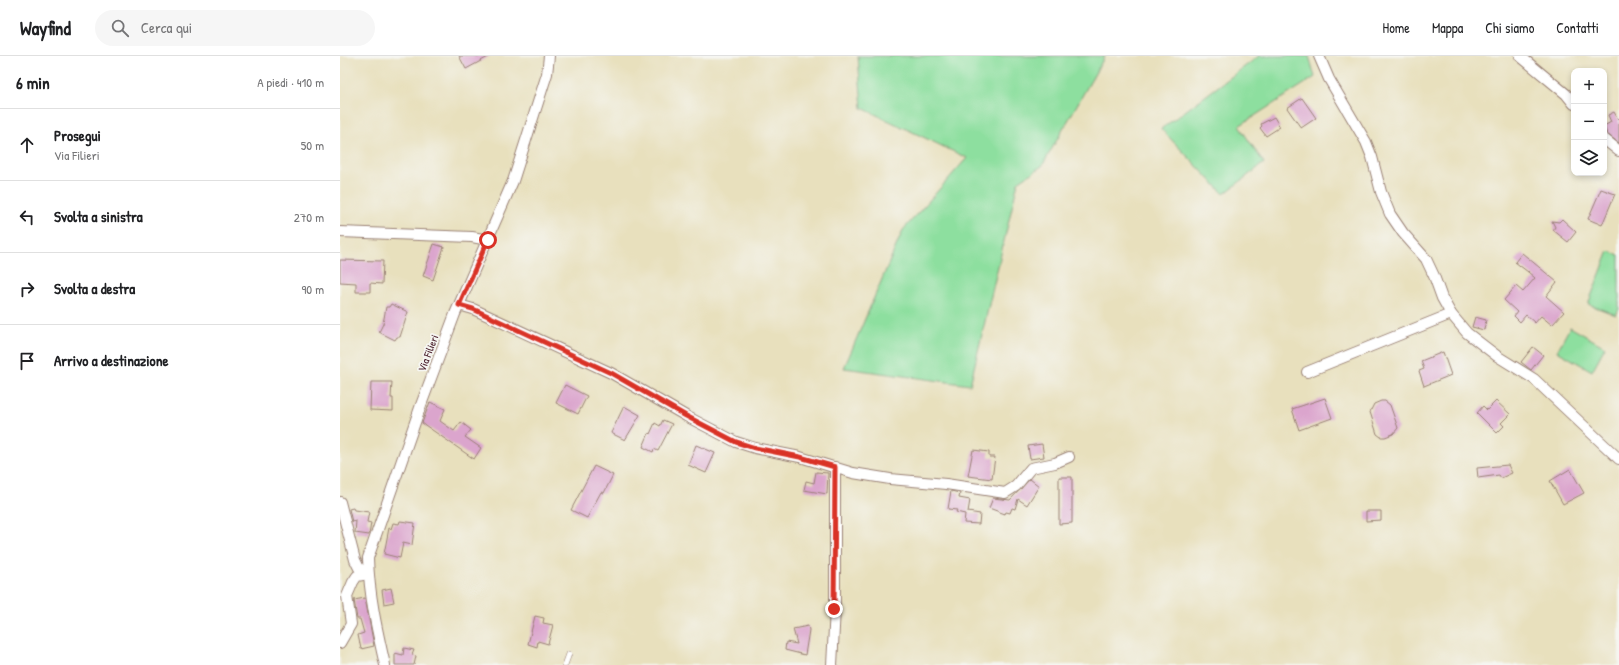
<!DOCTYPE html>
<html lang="it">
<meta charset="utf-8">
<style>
:root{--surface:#fff;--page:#f6f6f6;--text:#202124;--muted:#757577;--line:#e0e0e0}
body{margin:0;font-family:"Patrick Hand",sans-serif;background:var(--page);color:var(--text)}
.controls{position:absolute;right:12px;top:12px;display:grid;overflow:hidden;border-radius:8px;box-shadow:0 2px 6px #0003}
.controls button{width:36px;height:36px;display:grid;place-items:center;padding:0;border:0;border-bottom:1px solid var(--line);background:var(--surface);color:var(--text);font:20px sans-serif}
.stop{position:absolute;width:12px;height:12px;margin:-9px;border:3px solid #d93025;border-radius:50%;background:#fff}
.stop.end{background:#d93025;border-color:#fff;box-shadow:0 1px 4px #0008}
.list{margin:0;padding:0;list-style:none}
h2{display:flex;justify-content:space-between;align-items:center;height:52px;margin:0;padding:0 16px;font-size:17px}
h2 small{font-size:13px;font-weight:400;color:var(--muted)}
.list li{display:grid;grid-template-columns:26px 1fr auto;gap:12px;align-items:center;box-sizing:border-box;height:72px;padding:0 16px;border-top:1px solid var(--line)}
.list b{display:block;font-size:15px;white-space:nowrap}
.list p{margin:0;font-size:13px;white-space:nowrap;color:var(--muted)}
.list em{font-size:13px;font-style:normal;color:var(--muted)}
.icon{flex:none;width:22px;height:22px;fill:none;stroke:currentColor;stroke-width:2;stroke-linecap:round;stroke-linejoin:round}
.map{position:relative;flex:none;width:1279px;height:609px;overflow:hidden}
header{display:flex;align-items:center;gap:24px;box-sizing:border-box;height:56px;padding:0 20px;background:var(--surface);border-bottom:1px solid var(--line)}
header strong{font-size:19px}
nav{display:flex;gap:22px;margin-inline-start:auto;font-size:14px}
.search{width:280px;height:36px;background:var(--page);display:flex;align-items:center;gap:10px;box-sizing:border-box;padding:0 14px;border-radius:22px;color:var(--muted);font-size:15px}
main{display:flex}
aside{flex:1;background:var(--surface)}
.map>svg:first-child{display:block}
.green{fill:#8ddf9f;stroke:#6c7f65}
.building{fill:#dba5cd}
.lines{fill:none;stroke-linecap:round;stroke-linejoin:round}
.service-casing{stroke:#998074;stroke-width:6}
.minor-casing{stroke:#998074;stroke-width:12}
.service{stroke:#fff;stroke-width:5}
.minor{stroke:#fff;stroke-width:10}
.route{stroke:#d93025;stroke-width:5}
.labels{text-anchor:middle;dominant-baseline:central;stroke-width:3.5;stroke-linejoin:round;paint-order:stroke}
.street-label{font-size:11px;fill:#4a1f2b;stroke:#f6f6f2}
</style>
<header>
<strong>Wayfind</strong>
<div class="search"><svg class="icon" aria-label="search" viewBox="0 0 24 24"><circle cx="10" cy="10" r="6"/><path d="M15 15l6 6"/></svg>Cerca qui</div>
<nav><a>Home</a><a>Mappa</a><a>Chi siamo</a><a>Contatti</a></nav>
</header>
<main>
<aside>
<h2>6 min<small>A piedi · 410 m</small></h2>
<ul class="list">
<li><svg class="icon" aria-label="ahead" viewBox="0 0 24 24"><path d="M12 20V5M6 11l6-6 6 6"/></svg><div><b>Prosegui</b><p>Via Filieri</p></div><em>50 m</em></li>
<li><svg class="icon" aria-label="left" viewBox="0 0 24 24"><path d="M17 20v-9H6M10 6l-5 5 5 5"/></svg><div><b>Svolta a sinistra</b></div><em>270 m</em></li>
<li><svg class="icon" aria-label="right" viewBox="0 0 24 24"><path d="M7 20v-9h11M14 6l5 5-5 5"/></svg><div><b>Svolta a destra</b></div><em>90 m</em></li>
<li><svg class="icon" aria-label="arrive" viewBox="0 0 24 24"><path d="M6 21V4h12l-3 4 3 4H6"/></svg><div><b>Arrivo a destinazione</b></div></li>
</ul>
</aside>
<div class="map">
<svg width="1279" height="609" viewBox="0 0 1279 609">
<rect width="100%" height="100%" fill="#f6f6f2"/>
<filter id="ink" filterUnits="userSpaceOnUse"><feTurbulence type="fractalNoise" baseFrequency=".025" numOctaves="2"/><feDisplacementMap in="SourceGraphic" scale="8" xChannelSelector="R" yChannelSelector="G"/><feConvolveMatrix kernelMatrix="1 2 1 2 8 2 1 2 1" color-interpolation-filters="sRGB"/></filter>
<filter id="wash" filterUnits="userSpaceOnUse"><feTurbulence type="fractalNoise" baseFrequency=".012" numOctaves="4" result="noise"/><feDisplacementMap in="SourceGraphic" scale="16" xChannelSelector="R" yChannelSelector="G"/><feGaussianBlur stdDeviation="0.9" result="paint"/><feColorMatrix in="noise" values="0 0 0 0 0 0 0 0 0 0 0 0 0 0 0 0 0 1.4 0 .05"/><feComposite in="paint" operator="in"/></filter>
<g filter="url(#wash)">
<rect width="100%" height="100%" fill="#e8e0bd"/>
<g class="green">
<path d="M 518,0 L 765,0 L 702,110 L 678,126 L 630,329 L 504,312 L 563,174 L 627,102 L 522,52 Z"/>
<path d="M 919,0 L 969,0 L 975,21 L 899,70 L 924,107 L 884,138 L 821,73 Z"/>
<path d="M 1269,195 L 1279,199 L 1279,253 L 1276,259 L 1248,248 Z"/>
<path d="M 1230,271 L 1265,291 L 1252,315 L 1217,295 Z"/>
</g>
<g id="blocks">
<g class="building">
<path d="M 119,0 L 150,0 L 126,13 Z"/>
<path d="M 962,42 L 976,62 L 961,72 L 947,52 Z"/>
<path d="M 1274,56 L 1278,63 L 1279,62 L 1279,87 L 1267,78 L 1264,70 L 1271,66 L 1268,59 Z"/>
<path d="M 934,61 L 940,71 L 926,80 L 920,72 L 922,70 L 921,68 Z"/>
<path d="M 1261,133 L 1275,138 L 1262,169 L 1248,163 Z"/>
<path d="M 1222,163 L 1236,176 L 1228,186 L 1213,174 L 1215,171 L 1212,165 L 1219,166 Z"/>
<path d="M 94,188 L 104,191 L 93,224 L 83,220 Z"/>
<path d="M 1182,197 L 1217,226 L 1206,240 L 1224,256 L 1212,269 L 1201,260 L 1195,267 L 1186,259 L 1180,266 L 1174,260 L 1177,256 L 1164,244 L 1176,230 L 1183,236 L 1195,222 L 1188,216 L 1189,215 L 1188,216 L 1175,206 Z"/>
<path d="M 0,204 L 43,205 L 42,228 L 30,227 L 30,236 L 16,236 L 16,227 L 0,226 Z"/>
<path d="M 51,248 L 68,256 L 60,281 L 57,281 L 55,284 L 39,276 L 43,268 L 46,251 L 49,251 Z"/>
<path d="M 1135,261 L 1146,264 L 1144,274 L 1132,271 Z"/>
<path d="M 1193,291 L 1203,299 L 1191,314 L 1181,306 Z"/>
<path d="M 1103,296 L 1111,319 L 1084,330 L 1079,315 L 1084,313 L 1081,305 Z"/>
<path d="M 31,326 L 52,326 L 51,342 L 53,342 L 53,355 L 30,354 Z"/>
<path d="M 225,329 L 247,340 L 238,358 L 216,347 Z"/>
<path d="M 985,342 L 992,362 L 959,374 L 952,353 Z"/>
<path d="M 1041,345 L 1045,345 L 1050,349 L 1058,372 L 1053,378 L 1045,381 L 1041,381 L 1037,378 L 1030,356 L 1034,348 Z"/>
<path d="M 1156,345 L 1170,358 L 1161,367 L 1164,370 L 1157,377 L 1137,357 L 1143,350 L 1147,354 Z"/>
<path d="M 90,346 L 105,353 L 100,365 L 114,375 L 121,366 L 131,374 L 125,381 L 141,392 L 134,403 L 82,367 Z"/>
<path d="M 284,350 L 300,359 L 285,384 L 271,377 Z"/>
<path d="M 323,364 L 332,368 L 318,395 L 314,393 L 313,396 L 303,391 L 309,377 L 310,378 L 315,367 L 320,370 Z"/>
<path d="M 702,388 L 704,401 L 690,403 L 688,390 Z"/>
<path d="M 356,389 L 375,397 L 366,417 L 348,409 Z"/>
<path d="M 633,394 L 649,396 L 649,401 L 655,401 L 652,423 L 628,420 Z"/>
<path d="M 1168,409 L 1172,417 L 1161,422 L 1159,419 L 1138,422 L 1137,412 Z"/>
<path d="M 254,410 L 273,419 L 264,437 L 261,436 L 247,462 L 231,454 Z"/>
<path d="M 1230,413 L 1244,437 L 1223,448 L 1210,425 Z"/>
<path d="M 476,416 L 488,417 L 487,438 L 464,434 L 466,425 L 474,427 Z"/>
<path d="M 719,421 L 732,421 L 732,467 L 719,468 Z"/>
<path d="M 690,423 L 699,430 L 687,449 L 678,443 L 675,453 L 672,452 L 670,457 L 666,456 L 665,458 L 649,452 L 653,442 L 670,444 Z"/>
<path d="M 611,435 L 620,437 L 619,442 L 630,444 L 628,456 L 640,458 L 639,468 L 624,467 L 625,458 L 616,456 L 617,454 L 608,453 Z"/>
<path d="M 13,452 L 14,454 L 29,456 L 27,466 L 31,467 L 29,479 L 15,477 L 16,465 L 12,466 L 9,453 Z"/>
<path d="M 1026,455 L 1041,455 L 1041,464 L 1026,465 Z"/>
<path d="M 60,465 L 75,467 L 72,489 L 63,487 L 60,502 L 44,498 L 49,472 L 51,473 L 53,467 L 59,468 Z"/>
<path d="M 51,532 L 54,546 L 44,548 L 42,534 Z"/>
<path d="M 25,542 L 34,590 L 21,593 L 18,579 L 24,577 L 20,563 L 17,563 L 14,544 Z"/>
<path d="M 195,560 L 204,562 L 203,567 L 213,569 L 208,588 L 198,585 L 197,591 L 188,588 Z"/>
<path d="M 468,570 L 469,574 L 465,599 L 445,594 L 446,586 L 457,588 L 453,573 Z"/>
<path d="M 64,592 L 74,594 L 72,599 L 76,600 L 74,609 L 55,609 L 55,597 L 63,599 Z"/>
</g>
</g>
</g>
<g filter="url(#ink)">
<use href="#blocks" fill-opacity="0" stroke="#998074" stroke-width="1"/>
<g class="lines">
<defs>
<path id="service" d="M 225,609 L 229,598"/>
<g id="minor">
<path d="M 979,0 L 989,23 L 1026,86 L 1032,101 L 1041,136 L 1050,158 L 1063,177 L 1086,203 L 1094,220 L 1102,242 L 1111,258 L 1127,277 L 1157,300 L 1194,323 L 1279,403"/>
<path d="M 1180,0 L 1226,38 L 1234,48"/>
<path d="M 1264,83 L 1279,95"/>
<path d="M 0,176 L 132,181 L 148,184"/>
<path d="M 119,249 L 133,253 L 271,317 L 346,360 L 396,386 L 415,392 L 460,401 L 513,417 L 550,423 L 606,428 L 665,437 L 676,430 L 691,412 L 715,407 L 729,401"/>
<path d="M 967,316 L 1111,258"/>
<path d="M 0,446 L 15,504 L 19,512 L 28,518"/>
<path d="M 0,587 L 11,568 L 7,540 L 13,526 L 17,520 L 28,518"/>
<path d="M 45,609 C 37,574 29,539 28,502 L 81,349 L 115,258 L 173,125 L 207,18 L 209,0"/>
<path d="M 492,609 L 495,553 L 495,411"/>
</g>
</defs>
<use href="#service" class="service-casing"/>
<use href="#minor" class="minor-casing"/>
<use href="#service" class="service"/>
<use href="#minor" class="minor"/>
</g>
</g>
<g class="lines" filter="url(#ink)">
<path class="route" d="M 148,184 L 119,249 L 133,253 L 271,317 L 346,360 L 396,386 L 415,392 L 460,401 L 495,411 L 494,553"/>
</g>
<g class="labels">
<g class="street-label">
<text transform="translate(88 297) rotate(-69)">Via Filieri</text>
</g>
</g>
</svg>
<div class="controls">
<button>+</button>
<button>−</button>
<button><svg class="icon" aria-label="layers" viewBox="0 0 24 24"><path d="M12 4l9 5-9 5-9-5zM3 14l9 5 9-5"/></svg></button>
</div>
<div class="stop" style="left:148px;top:184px"></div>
<div class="stop end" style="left:494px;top:553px"></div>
</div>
</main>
